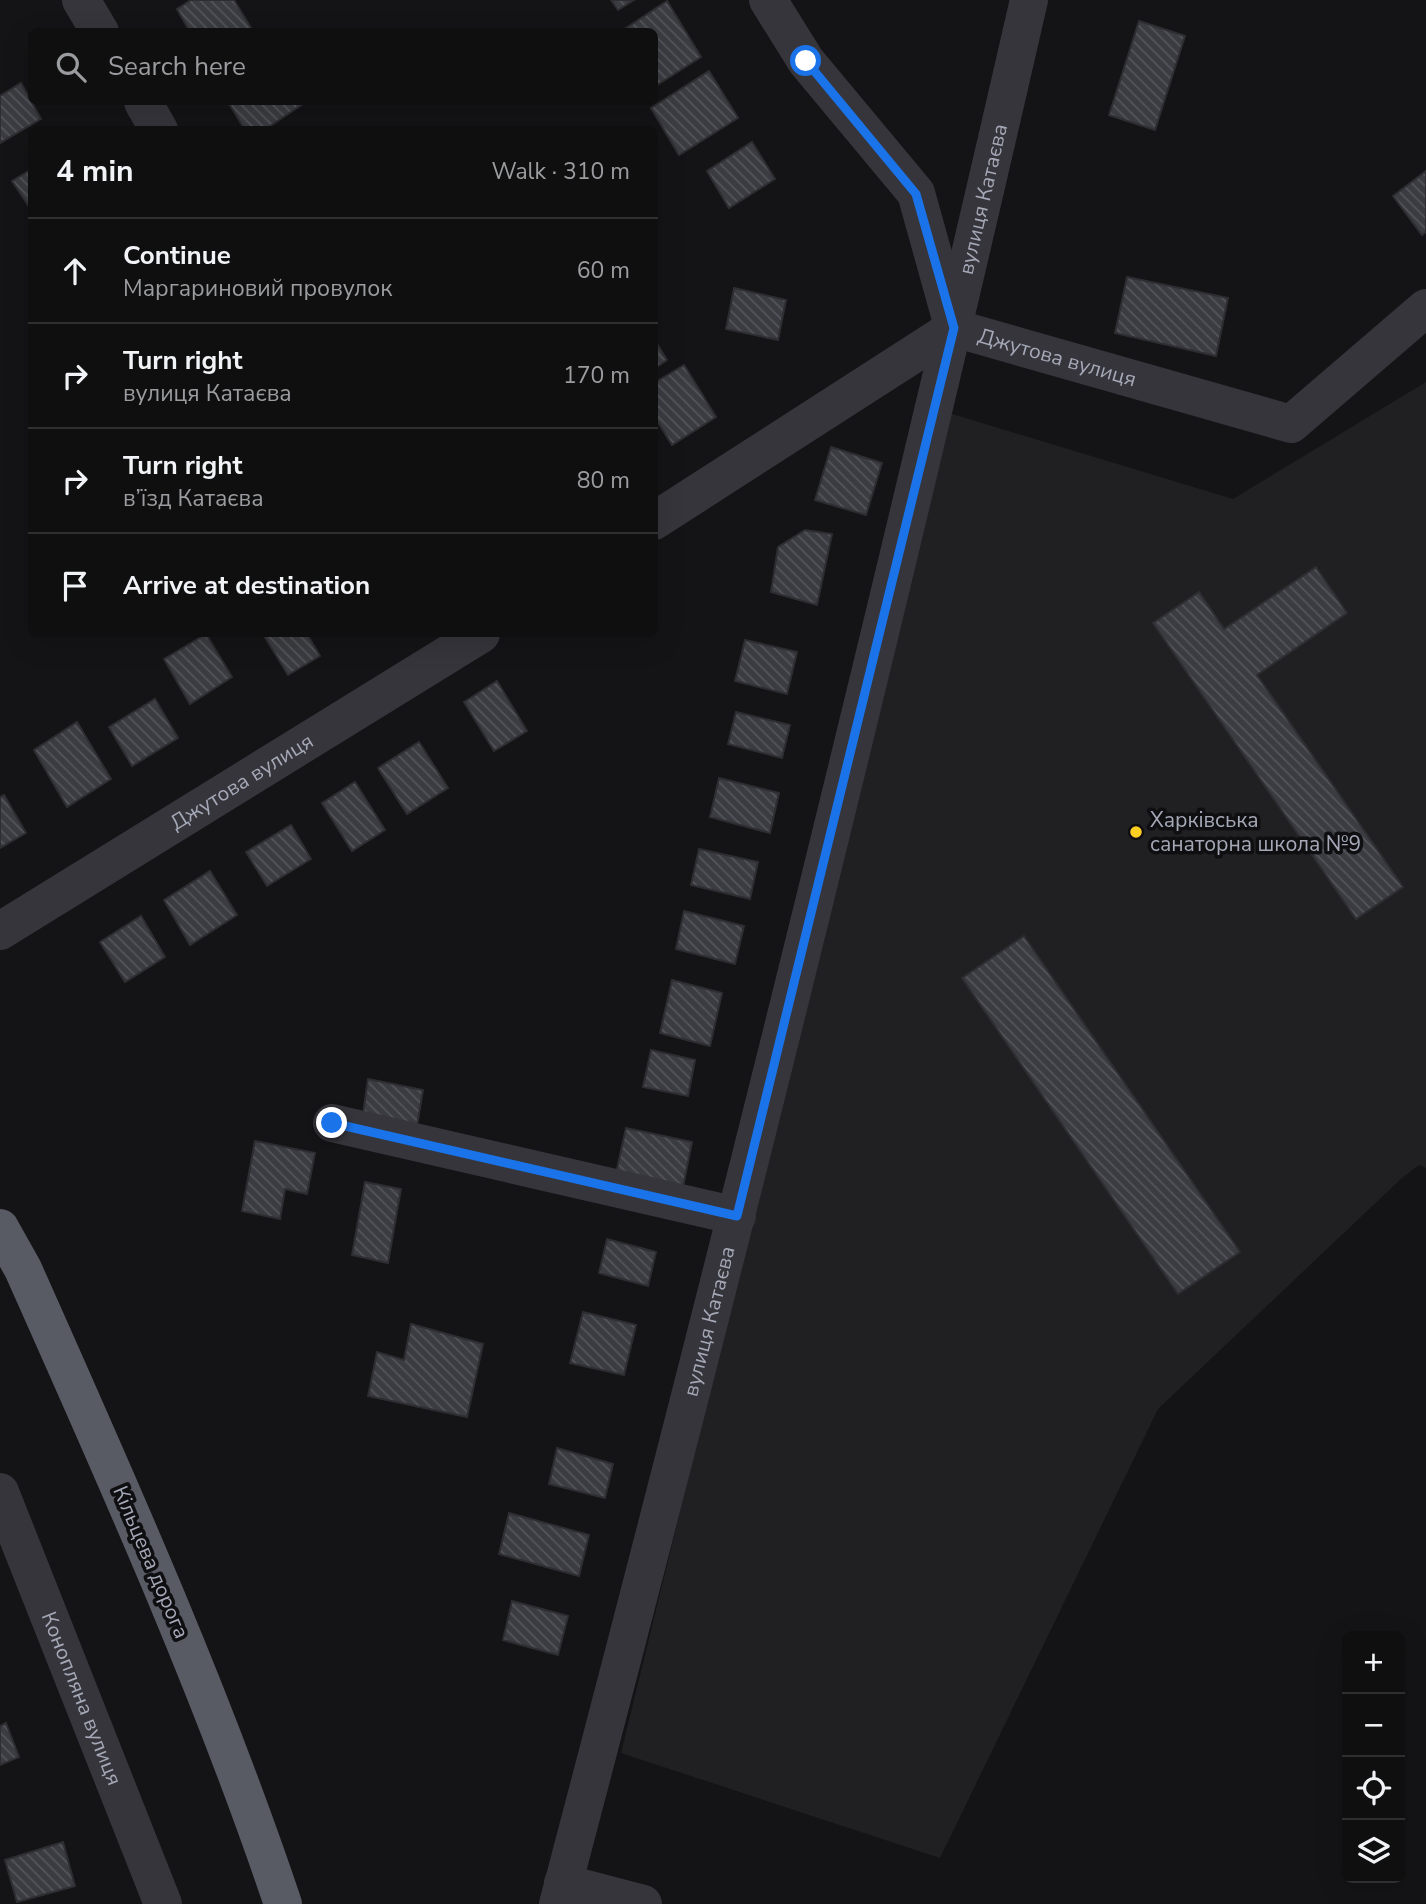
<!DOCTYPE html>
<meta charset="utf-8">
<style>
:root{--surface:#0f0f10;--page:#181819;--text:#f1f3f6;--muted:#9b9c9f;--line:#2f2f30}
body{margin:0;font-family:"Nunito Sans",sans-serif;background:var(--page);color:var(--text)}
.controls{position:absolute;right:21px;bottom:21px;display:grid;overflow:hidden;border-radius:10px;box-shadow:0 7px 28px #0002}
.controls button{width:63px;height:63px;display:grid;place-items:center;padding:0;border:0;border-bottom:2px solid var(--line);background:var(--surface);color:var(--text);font:35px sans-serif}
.stop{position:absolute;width:21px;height:21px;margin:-16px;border:5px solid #1a73e8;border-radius:50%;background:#fff}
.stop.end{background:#1a73e8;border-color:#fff;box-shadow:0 2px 7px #0008}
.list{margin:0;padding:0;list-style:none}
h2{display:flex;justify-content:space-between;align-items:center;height:91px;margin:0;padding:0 28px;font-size:30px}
h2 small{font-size:23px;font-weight:400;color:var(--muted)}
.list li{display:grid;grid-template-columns:46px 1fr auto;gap:21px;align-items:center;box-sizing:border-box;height:105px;padding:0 28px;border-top:2px solid var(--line)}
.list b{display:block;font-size:26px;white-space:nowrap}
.list p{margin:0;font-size:23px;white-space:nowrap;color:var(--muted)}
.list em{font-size:23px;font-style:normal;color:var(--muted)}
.icon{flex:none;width:38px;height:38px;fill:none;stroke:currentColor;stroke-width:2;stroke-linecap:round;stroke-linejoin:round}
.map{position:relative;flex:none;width:1426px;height:1904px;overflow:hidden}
.search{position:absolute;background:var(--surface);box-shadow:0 7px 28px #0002;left:28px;top:28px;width:630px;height:77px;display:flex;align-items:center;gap:18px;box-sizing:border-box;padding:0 24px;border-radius:10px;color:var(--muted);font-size:26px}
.panel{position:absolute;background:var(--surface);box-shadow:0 7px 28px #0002;left:28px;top:126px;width:630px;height:511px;border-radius:10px}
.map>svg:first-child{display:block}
.built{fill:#202023}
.building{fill:url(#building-back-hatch);stroke:#2e2e32;stroke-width:2}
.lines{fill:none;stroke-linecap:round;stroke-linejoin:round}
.minor{stroke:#35353b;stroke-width:38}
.trunk{stroke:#585a64;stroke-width:38}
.route{stroke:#1a73e8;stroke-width:9}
.poi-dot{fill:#ffcf23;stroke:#0f0f11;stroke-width:2.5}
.labels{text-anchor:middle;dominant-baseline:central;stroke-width:7;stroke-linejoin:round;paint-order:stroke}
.street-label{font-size:21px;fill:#a5a8b7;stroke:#0f0f11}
.poi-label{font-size:21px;fill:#a5a8b7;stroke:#0f0f11;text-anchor:start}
</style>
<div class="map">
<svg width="1426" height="1904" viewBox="0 0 1426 1904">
<defs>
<pattern id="building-back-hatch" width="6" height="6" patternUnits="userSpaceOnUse" patternTransform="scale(1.75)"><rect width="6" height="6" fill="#3b3c41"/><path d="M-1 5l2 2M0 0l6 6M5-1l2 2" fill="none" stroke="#54555a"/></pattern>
</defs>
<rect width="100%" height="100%" fill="#141416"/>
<path class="built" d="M 1426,382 L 1426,1168 L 1419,1165 L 1403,1177 L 1158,1409 L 940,1858 L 621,1753 L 949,413 L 1233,499 Z"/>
<g class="building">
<path d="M 191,0 L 234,0 L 251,28 L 246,32 L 190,32 L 177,9 Z"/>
<path d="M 611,0 L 634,0 L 618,10 Z"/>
<path d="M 667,1 L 701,57 L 654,87 L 654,32 L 620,32 Z"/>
<path d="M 1139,21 L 1185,36 L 1155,130 L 1109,115 Z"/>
<path d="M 709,71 L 738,118 L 679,155 L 651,108 Z"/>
<path d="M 21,83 L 41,119 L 0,143 L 0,96 Z"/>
<path d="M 228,102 L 306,102 L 264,130 L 245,130 Z"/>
<path d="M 752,142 L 775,179 L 729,208 L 707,171 Z"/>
<path d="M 32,169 L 32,211 L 12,181 Z"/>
<path d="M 1426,171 L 1426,232 L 1422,235 L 1393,196 Z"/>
<path d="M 1127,277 L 1228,298 L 1216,356 L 1115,333 Z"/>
<path d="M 734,288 L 786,300 L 778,340 L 726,329 Z"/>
<path d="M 654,339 L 667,360 L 654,369 Z"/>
<path d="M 684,365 L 716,417 L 672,445 L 654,416 L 654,383 Z"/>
<path d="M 831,447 L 882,463 L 866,515 L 815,500 Z"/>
<path d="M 805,530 L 832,534 L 817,605 L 771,592 L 778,547 Z"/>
<path d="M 1316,567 L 1347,613 L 1257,675 L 1403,887 L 1356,919 L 1153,623 L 1199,592 L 1224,629 Z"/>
<path d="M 206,634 L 232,677 L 190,704 L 164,659 Z"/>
<path d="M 263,634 L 307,634 L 320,656 L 288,675 Z"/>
<path d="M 745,640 L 797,652 L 787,694 L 735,681 Z"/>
<path d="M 497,681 L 527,731 L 494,751 L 464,702 Z"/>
<path d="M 155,699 L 178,738 L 132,766 L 109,727 Z"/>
<path d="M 736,712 L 790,725 L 782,758 L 728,744 Z"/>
<path d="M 77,722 L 111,779 L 67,807 L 34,750 Z"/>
<path d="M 419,742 L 448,788 L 407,814 L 378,768 Z"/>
<path d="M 719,778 L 779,793 L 770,833 L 710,817 Z"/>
<path d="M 355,782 L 385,830 L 352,851 L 322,803 Z"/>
<path d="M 4,795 L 26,833 L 0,848 L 0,797 Z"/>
<path d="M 291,825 L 311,859 L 267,886 L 246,852 Z"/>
<path d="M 699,849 L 758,862 L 750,899 L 691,885 Z"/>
<path d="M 210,871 L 237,915 L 190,945 L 164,900 Z"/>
<path d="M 684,911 L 744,926 L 735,964 L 676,949 Z"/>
<path d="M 141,916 L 165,957 L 125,982 L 100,942 Z"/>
<path d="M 1024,936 L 1240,1252 L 1178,1294 L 962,978 Z"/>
<path d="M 672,980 L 722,993 L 710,1046 L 660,1033 Z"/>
<path d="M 651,1050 L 695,1060 L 688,1096 L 643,1087 Z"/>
<path d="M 368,1079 L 423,1090 L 416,1132 L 362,1121 Z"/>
<path d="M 626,1128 L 692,1142 L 682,1192 L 615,1178 Z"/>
<path d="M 255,1141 L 315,1153 L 307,1194 L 285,1189 L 280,1219 L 242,1211 Z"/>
<path d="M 365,1182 L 401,1189 L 388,1263 L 352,1255 Z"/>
<path d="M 607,1239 L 656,1252 L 648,1286 L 599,1273 Z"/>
<path d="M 583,1312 L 636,1325 L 624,1375 L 570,1363 Z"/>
<path d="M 411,1324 L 483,1344 L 467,1417 L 368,1396 L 377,1352 L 404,1360 Z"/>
<path d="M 557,1448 L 613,1464 L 605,1498 L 549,1484 Z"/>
<path d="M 509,1513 L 589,1535 L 579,1576 L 499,1554 Z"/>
<path d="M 512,1601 L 568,1616 L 558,1655 L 503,1640 Z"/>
<path d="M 6,1723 L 19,1757 L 0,1765 L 0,1726 Z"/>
<path d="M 63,1842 L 75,1886 L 17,1902 L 5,1860 Z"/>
</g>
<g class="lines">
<g class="minor">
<path d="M 81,0 L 100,32"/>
<path d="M 768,0 L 806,61 L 916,193 L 953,326"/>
<path d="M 143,102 L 159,130"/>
<path id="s1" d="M 654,521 L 954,328 L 1291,424 L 1426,308"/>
<path id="s2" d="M 0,931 L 481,634"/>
<path d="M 332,1123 L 737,1216"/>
<path id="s3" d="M 0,1492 L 163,1904"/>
<path d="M 563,1883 L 643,1904"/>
<path id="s4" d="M 558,1904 C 725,1272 883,637 1029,0"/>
</g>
<path class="trunk" d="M 0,1228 L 23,1269 C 116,1478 210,1687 283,1904"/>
</g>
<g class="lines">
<path class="route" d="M 332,1123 L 737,1216 L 954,328 L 916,194 L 806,61"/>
</g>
<circle class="poi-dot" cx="1136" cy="832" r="7"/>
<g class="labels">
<g class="street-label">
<text stroke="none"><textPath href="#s4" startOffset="1757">вулиця Катаєва</textPath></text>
<text stroke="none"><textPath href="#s1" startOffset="464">Джутова вулиця</textPath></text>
<text stroke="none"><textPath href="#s2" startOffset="284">Джутова вулиця</textPath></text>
<text stroke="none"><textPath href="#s4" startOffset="602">вулиця Катаєва</textPath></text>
<text transform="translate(151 1562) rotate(67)">Кільцева дорога</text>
<text stroke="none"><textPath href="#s3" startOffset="222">Конопляна вулиця</textPath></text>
</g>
<g class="poi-label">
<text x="1150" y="820">Харківська<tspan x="1150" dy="24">санаторна школа №9</tspan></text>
</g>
</g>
</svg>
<div class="controls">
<button>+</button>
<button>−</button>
<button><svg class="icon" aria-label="locate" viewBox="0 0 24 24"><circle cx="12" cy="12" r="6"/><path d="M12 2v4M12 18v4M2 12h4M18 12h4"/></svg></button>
<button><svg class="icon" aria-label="layers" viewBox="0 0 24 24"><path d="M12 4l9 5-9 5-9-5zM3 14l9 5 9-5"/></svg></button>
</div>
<div class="stop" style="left:806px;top:61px"></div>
<div class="stop end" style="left:332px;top:1123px"></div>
<div class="search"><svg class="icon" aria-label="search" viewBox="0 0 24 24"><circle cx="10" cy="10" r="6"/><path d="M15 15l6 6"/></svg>Search here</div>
<section class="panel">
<h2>4 min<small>Walk · 310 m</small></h2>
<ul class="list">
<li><svg class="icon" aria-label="ahead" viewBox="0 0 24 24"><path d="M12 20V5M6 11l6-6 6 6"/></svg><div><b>Continue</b><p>Маргариновий провулок</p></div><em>60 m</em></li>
<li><svg class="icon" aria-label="right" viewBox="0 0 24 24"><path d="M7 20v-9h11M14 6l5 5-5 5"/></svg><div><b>Turn right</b><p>вулиця Катаєва</p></div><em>170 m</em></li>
<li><svg class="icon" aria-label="right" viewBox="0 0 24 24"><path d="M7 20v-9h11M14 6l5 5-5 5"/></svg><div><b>Turn right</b><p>в’їзд Катаєва</p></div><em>80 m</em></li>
<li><svg class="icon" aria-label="arrive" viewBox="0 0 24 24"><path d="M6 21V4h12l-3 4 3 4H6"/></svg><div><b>Arrive at destination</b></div></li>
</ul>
</section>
</div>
